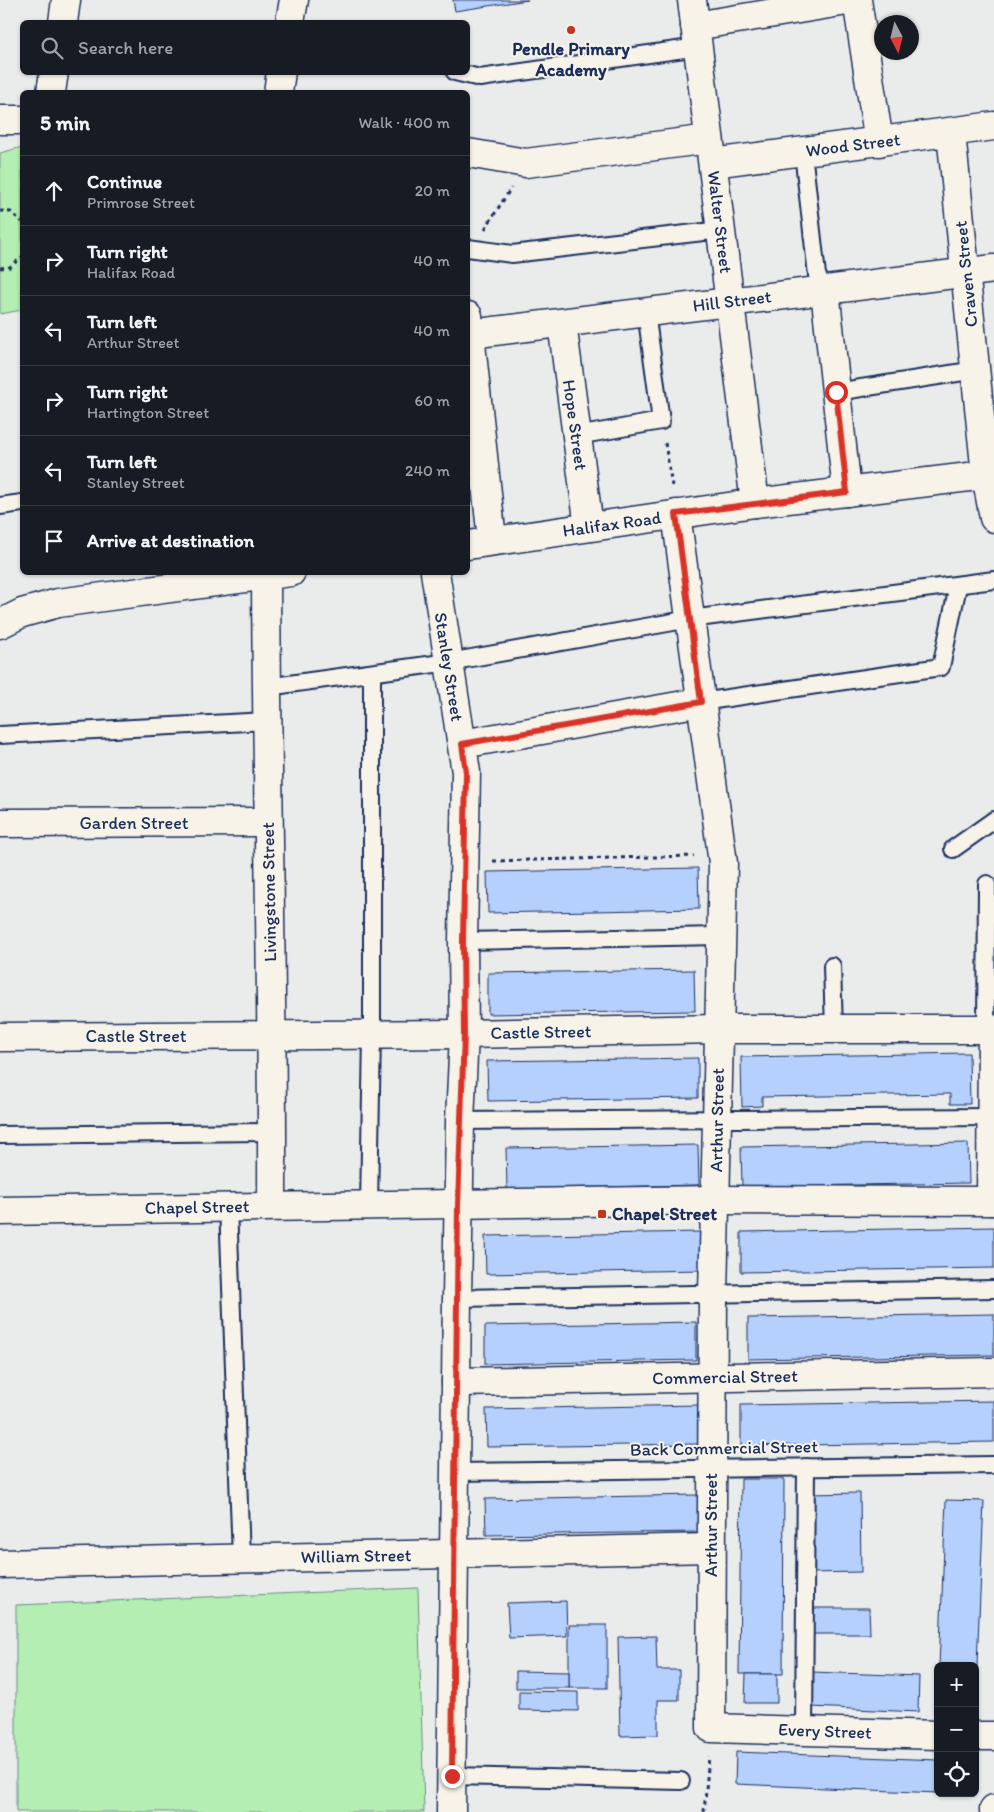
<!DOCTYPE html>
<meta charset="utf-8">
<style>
:root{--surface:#171b24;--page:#242831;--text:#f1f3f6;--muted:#9ea1a6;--line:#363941}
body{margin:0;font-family:Itim,sans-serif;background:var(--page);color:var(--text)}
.controls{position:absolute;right:15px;bottom:15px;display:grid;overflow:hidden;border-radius:8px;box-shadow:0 1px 4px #0004}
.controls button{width:45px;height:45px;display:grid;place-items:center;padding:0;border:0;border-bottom:1px solid var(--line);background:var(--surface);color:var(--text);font:25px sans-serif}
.compass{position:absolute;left:874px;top:15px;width:45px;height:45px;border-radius:50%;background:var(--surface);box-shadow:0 1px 4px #0004;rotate:173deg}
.stop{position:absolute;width:15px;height:15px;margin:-11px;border:4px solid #d93025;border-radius:50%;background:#fff}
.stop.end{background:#d93025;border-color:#fff;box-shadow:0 1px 5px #0008}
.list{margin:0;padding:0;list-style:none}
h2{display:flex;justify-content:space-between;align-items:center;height:65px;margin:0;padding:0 20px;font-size:21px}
h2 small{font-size:16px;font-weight:400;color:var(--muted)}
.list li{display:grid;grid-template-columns:32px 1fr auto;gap:15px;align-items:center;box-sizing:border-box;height:70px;padding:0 20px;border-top:1px solid var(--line)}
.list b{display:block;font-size:19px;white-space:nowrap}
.list p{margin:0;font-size:16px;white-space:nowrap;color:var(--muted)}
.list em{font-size:16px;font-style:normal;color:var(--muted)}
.icon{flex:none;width:28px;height:28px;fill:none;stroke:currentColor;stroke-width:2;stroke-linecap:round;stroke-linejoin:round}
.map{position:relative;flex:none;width:994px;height:1812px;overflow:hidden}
.search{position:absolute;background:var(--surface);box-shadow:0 1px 4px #0004;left:20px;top:20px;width:450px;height:55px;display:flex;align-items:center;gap:12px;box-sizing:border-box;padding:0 18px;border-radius:8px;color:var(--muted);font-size:19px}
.panel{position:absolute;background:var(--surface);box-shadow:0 1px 4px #0004;left:20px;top:90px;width:450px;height:485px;border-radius:8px}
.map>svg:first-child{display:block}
.green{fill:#b5eeb2;stroke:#688e88}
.building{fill:#b5d0fd;stroke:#1b2f5e}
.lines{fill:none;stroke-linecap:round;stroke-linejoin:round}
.service-casing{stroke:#1b2f5e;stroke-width:20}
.minor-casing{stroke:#1b2f5e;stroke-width:31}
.path{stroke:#1b2f5e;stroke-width:3;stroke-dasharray:4 4;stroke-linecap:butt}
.service{stroke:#f7f3e8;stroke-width:16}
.minor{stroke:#f7f3e8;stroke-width:28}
.route{stroke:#d93025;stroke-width:6}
.poi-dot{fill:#c8321e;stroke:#f7f3e8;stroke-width:2}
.labels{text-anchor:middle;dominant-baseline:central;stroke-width:4;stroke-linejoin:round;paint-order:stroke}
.poi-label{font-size:18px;font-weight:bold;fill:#1b2f5e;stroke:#f7f3e8}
.street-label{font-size:18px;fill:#1b2f5e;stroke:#f7f3e8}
</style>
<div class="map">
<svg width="994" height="1812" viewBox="0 0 994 1812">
<rect width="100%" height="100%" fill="#eaecec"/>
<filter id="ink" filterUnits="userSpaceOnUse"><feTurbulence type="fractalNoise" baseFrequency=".02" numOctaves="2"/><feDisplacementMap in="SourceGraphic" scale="10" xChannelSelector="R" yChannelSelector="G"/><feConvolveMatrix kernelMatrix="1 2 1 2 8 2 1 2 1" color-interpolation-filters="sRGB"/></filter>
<g filter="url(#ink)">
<g class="green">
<path d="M 22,147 L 22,310 L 0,314 L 0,153 Z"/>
<path d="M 418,1588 L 424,1812 L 16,1812 L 16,1605 Z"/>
</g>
<g class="building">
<path d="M 453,0 L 528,0 L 455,11 Z"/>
<path d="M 698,868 L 699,909 L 488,913 L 487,872 Z"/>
<path d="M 694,970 L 695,1011 L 488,1014 L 488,973 Z"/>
<path d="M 969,1053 L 970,1104 L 950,1104 L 950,1094 L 762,1097 L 762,1106 L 742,1107 L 741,1057 Z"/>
<path d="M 698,1058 L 698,1098 L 488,1101 L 487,1061 Z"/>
<path d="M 968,1143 L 969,1183 L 742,1187 L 741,1147 Z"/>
<path d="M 698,1145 L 699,1185 L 507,1189 L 506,1148 Z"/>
<path d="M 994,1227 L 994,1268 L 741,1272 L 741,1232 Z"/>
<path d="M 702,1232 L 703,1270 L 486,1274 L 485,1236 Z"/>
<path d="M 994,1314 L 994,1355 L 748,1359 L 748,1318 Z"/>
<path d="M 696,1322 L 696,1360 L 485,1364 L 485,1326 Z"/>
<path d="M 994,1401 L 994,1442 L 741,1446 L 741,1405 Z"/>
<path d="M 700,1405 L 701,1444 L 487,1447 L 486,1409 Z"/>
<path d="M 741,1479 L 784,1479 L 783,1674 L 739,1674 Z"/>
<path d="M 860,1493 L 861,1572 L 809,1573 L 808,1494 Z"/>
<path d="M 698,1495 L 698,1532 L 486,1535 L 485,1499 Z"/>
<path d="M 946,1500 L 984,1501 L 976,1688 L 975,1666 L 939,1666 Z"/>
<path d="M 566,1601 L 567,1636 L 509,1638 L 507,1603 Z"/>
<path d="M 809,1608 L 869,1608 L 870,1634 L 809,1634 Z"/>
<rect x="569" y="1625" width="38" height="63"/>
<path d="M 656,1636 L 657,1670 L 679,1670 L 679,1700 L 658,1700 L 658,1735 L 620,1736 L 618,1637 Z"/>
<path d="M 516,1671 L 569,1672 L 569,1688 L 516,1688 Z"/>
<path d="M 812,1672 L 919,1676 L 918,1712 L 811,1707 Z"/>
<path d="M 746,1674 L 777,1674 L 777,1703 L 745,1703 Z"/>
<path d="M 519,1691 L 578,1692 L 578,1711 L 519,1710 Z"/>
<path d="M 736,1752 L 938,1760 L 938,1793 L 735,1784 Z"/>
</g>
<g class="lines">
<defs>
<g id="service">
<path d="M 455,72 L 480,78 L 698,47"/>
<path d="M 803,152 L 817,275 L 825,290"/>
<path d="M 468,248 L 512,254 L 721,230"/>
<path d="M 836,392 L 976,370"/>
<path d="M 577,436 L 661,421 L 646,312"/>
<path d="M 0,506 L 22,503"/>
<path d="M 267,687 L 449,662 L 690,619 L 994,580"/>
<path d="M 701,702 L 941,667 L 958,586"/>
<path d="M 0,735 L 267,721"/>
<path d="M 953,849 L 994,820"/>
<path d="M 463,941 L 720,936"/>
<path d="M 832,966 L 834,1029"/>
<path d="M 986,1029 L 987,884"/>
<path d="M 460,1121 L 991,1117"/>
<path d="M 0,1135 L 272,1132"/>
<path d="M 228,1206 L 241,1558"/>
<path d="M 369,1206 L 372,1035 L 372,673"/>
<path d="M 457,1298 L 994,1289"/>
<path d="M 454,1472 L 994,1465"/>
<path d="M 804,1731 L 806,1467"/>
<path d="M 452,1776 L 681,1781"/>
</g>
<g id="minor">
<path d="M 692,0 L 755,503"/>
<path d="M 857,0 L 879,142"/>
<path d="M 63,22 L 66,0"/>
<path d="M 290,22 L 294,0"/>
<path d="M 695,26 L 853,0"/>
<path d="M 51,92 L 54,72"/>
<path d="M 278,92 L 281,72"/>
<path d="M 0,120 L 22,120"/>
<path d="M 951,133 L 986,475 L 994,518"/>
<path d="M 468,153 L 526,163 L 709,139"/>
<path d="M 713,163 L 994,126"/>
<path d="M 825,290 L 847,492"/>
<path d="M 468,316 L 492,540"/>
<path d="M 562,323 L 589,527"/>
<path d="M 470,334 L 994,269"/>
<path d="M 676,514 L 723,863 L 713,1294 L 711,1728 L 938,1735"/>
<path d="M 468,545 L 755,503 L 994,474"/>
<path d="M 435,572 L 466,772 L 463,941 L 464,1034 L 460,1121 L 457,1298 L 451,1812"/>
<path d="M 266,577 C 267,787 273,997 272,1206"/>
<path d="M 0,624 L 22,613 L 58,603 L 291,572"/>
<path d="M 462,744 L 701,702"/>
<path d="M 0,823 L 268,822"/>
<path d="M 0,1037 L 464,1034 L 719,1029 L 992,1029 L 991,1201"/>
<path d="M 0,1211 L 715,1200 L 994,1201"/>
<path d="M 456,1382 L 994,1372"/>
<path d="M 0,1564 L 711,1548"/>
<path d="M 975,1736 L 994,1736"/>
<path d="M 994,1812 L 994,1809"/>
</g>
</defs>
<use href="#service" class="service-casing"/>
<use href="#minor" class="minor-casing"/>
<g class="path">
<path d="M 0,211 L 11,212 L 22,222"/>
<path d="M 485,229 L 511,188"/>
<path d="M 0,268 L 10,267 L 22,257"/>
<path d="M 665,443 L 672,486"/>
<path d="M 493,861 L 694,856"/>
<path d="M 704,1812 L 709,1756"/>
</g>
<use href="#service" class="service"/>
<use href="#minor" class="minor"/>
</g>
</g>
<g class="lines" filter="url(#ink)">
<path class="route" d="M 452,1776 L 458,1205 L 464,1034 L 463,941 L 466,772 L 462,744 L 701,702 L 676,514 L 847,492 L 836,392"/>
</g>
<g class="poi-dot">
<circle cx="571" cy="30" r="5"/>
<rect x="597" y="1209" width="10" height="10" rx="2.5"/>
</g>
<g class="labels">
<g class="poi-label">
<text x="571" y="49">Pendle Primary<tspan x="571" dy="21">Academy</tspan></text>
<text x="612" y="1214" text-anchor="start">Chapel Street</text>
</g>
<g class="street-label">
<text transform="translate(853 145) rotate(-7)">Wood Street</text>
<text transform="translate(720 222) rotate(83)">Walter Street</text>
<text transform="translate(966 274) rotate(-96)">Craven Street</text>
<text transform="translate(732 301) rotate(-7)">Hill Street</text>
<text transform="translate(575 425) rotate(82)">Hope Street</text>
<text transform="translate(612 524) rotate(-8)">Halifax Road</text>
<text transform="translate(449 667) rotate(81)">Stanley Street</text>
<text x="134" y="823">Garden Street</text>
<text transform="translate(269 892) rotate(-91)">Livingstone Street</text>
<text transform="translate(541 1032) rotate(-1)">Castle Street</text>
<text x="136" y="1036">Castle Street</text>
<text transform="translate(717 1120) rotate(-89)">Arthur Street</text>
<text transform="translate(197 1207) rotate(-1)">Chapel Street</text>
<text transform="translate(725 1377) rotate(-1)">Commercial Street</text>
<text transform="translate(724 1448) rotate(-1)">Back Commercial Street</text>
<text transform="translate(711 1525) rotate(-90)">Arthur Street</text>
<text transform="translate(356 1556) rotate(-1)">William Street</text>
<text transform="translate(825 1731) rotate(2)">Every Street</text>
</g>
</g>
</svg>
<div class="controls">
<button>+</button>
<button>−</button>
<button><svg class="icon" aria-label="locate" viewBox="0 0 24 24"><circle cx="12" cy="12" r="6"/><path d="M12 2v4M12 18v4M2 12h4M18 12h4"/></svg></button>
</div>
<svg class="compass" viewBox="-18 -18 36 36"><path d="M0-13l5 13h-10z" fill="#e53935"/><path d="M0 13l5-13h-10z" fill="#9ea1a6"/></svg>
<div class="stop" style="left:836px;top:392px"></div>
<div class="stop end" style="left:452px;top:1776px"></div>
<div class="search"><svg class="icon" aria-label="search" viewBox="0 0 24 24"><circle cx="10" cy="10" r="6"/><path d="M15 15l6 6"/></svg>Search here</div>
<section class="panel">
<h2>5 min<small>Walk · 400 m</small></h2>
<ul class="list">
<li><svg class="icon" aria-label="ahead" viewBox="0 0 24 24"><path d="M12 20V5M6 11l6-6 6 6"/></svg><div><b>Continue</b><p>Primrose Street</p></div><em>20 m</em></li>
<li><svg class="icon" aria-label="right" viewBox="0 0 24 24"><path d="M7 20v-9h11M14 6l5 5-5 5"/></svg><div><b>Turn right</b><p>Halifax Road</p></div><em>40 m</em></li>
<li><svg class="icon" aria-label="left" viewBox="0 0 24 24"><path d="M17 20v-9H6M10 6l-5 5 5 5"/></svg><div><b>Turn left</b><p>Arthur Street</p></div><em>40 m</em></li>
<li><svg class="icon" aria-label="right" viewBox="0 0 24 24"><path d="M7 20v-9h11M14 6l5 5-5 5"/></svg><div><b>Turn right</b><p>Hartington Street</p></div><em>60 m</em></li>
<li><svg class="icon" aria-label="left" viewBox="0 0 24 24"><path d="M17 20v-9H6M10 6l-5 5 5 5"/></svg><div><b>Turn left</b><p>Stanley Street</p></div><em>240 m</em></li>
<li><svg class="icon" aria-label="arrive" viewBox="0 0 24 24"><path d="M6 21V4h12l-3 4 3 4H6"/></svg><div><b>Arrive at destination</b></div></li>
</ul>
</section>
</div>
